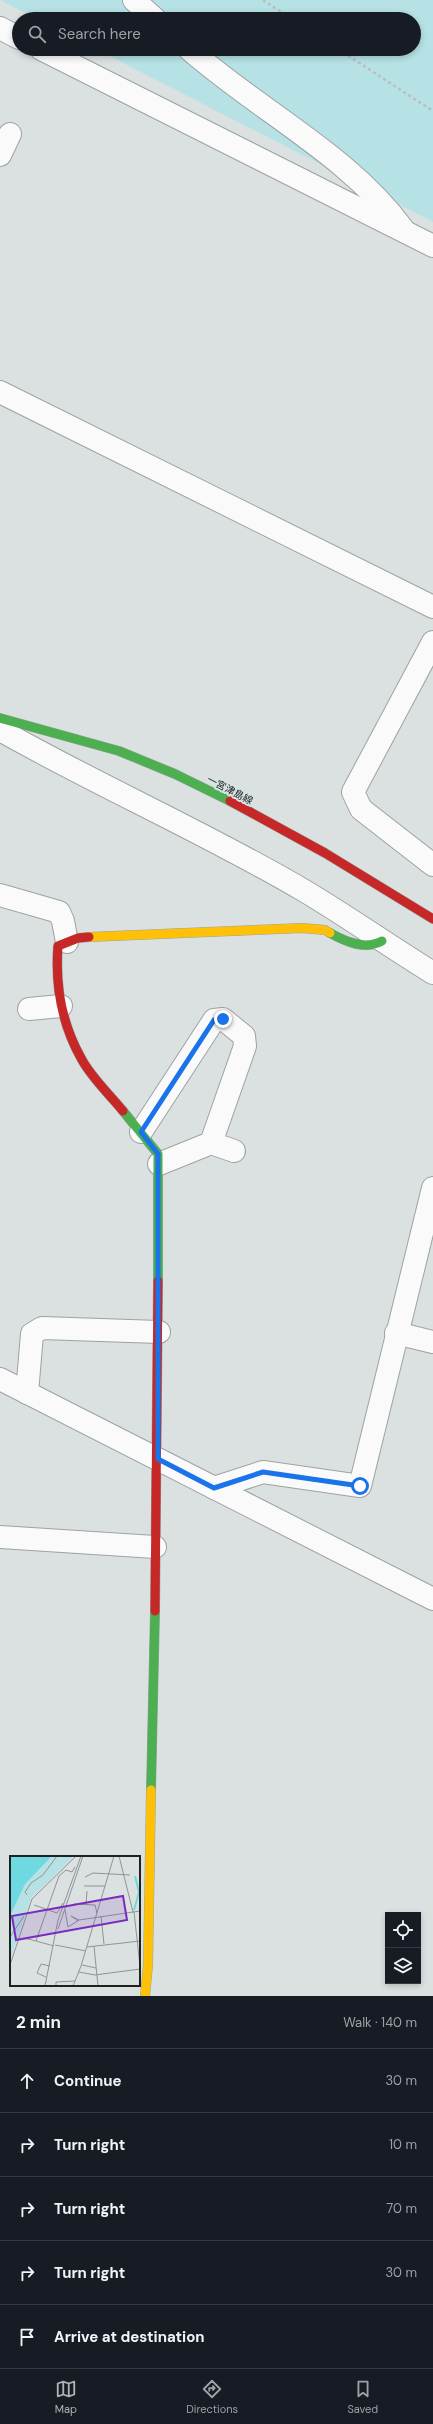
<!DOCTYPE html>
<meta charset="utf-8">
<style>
:root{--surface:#171b24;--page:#242831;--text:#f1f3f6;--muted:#9ea1a6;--line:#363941;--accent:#b0b3b4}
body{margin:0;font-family:"DM Sans","Noto Sans JP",sans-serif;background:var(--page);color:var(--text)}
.controls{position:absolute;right:12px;bottom:12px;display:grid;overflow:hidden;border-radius:0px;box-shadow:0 2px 6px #0003}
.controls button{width:36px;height:36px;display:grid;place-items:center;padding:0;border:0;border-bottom:1px solid var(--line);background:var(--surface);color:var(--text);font:20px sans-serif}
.stop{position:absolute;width:12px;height:12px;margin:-9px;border:3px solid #1a73e8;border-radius:50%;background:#fff}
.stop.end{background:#1a73e8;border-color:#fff;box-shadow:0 1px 4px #0008}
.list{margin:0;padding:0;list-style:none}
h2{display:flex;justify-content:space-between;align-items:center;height:52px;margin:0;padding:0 16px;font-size:17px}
h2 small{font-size:13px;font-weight:400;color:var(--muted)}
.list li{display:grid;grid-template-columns:26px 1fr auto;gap:12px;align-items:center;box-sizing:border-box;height:64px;padding:0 16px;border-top:1px solid var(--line)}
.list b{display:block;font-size:15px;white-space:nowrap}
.list em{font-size:13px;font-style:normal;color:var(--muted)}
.icon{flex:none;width:22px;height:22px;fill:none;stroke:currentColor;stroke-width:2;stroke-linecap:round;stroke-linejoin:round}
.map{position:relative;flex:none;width:433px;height:1996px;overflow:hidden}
.search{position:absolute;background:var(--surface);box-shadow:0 2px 6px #0003;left:12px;right:12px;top:12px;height:44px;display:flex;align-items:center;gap:10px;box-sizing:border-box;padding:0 14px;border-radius:22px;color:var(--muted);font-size:15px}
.sheet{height:372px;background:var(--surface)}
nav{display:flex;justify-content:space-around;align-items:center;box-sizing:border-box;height:56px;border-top:1px solid var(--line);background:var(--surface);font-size:11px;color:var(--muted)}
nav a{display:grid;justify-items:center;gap:2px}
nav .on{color:var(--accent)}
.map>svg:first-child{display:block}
.green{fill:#b6e2e5}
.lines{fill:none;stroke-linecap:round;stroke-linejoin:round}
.street-casing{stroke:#9da2a2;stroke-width:24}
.fast-casing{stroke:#9da2a2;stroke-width:10}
.slow-casing{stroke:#9da2a2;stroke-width:10}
.jam-casing{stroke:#9da2a2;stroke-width:10}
.path{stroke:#bcbebe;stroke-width:2.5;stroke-dasharray:3 3;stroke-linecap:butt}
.street{stroke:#fafafa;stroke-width:22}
.fast{stroke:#4caf50;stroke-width:9}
.slow{stroke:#ffc107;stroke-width:9}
.jam{stroke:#c62828;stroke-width:9}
.route{stroke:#1a73e8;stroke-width:5}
.labels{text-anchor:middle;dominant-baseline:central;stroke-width:4;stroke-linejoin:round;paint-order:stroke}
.street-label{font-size:10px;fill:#1d2121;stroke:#d8e3e4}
.inset-river{fill:none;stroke:#6fd9e1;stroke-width:2}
.inset-road{fill:none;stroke:#8f9494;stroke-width:1}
.view{fill:#7b2cbf;fill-opacity:0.15;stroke:#7b2cbf;stroke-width:2}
.inset-edge{fill:none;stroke:#1d2121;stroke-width:2}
</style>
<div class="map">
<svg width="433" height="1996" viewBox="0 0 433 1996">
<rect width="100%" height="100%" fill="#dbe1e1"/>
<path class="green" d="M 0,0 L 433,0 L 433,222 L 96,49 L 414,49 L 414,19 L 37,19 Z"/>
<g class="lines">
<defs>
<g id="street">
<path d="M 134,0 L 155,19"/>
<path d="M 0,28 L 19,38"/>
<path d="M 41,49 L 433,246"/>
<path d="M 189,49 C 258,110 349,155 403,229"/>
<path d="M 0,155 L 10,134"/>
<path d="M 0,392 L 433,607"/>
<path d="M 433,642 L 353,792 L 361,809 L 433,865"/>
<path d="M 0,730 C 99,786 204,832 303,890 C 347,916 389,946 433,973"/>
<path d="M 0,895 L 59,912 L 63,921 L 67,942"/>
<path d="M 29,1009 L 61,1006"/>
<path d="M 141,1132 L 214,1020 L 223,1019 L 244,1036 L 245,1046 L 211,1143 L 159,1164"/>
<path d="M 211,1143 L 234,1151"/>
<path d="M 396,1333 L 433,1342"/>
<path d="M 0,1379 L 433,1599"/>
<path d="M 27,1393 L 32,1334 L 42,1328 L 159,1332"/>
<path d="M 214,1488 L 263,1472 L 360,1486 L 433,1188"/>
<path d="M 0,1537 L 155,1547"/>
</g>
<g id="fast">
<path d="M 0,718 L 119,751 L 175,774 L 230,801"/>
<path d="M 330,933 C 346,942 365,950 382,941"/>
<path d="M 123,1111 L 158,1154 L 158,1281"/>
<path d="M 151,1790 L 155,1611"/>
</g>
<g id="slow">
<path d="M 89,937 L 302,928 L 325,930 L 330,933"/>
<path d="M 145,1996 L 148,1965 L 151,1790"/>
</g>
<g id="jam">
<path d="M 230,801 L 325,853 L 433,919"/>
<path d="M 89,937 L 78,938 L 58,946 C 55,985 62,1024 81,1058 C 90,1076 110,1095 123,1111"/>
<path d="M 155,1611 L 158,1281"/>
</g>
</defs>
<use href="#street" class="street-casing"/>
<use href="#fast" class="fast-casing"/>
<use href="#slow" class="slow-casing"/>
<use href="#jam" class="jam-casing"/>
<g class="path">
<path d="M 263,0 L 292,19"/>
<path d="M 338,49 L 433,111"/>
</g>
<use href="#street" class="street"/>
<use href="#fast" class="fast"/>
<use href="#slow" class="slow"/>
<use href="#jam" class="jam"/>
</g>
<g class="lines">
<path class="route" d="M 223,1019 L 214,1020 L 141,1132 L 158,1154 L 158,1459 L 214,1488 L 263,1472 L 360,1486"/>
</g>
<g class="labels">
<g class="street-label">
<text transform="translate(230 790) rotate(27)">一宮津島線</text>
</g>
</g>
<g transform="translate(10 1856)">
<rect width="130" height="130" fill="#dbe1e1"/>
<path d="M 38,0 L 64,0 L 21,42 L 0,105 L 0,58 L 15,27 Z" fill="#b6e2e5"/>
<path d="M 0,0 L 40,0 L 40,2 L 15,28 L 0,60 Z" fill="#6fd9e1"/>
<path class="inset-river" d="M 124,54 L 129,36 L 125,20"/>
<path class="inset-road" d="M 109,0 L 123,56M 75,21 L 83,17 L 120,19M 74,30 L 95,30M 17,39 L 15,36 L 21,27 L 33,19 L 47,0M 64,48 L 85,49 L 87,57M 24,49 L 47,57 L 53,47M 76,49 L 77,35M 55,54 L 58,71 L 69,64 L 130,55M 124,56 L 130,110M 91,60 L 94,88M 68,65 L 61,60 L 69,64M 48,73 L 73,0M 0,81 L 14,60M 14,82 L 26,85M 45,89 L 76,95M 44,90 L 26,85 L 49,20 L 56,14 L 62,16 L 65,11M 84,90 L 88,130M 77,91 L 130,85M 0,109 L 22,43 L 66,0M 72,109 L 86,112M 69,116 L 85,119 L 130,113M 36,121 L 27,117 L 31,108 L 40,110M 35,130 L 48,64 L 71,0M 46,130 L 46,126 L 65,125M 63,130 L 71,110 L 104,0"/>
<path class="view" d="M 113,40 L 117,64 L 6,84 L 2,60 Z"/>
<rect width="130" height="130" class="inset-edge"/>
</g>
</svg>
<div class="controls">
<button><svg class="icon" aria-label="locate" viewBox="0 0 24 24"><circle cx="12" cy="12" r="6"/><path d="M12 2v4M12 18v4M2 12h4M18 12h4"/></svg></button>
<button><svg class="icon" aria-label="layers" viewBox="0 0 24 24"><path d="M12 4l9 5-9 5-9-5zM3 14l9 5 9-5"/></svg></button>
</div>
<div class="stop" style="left:360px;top:1486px"></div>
<div class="stop end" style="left:223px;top:1019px"></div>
<div class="search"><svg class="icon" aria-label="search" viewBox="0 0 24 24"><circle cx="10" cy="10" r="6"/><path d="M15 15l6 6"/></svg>Search here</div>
</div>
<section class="sheet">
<h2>2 min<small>Walk · 140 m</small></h2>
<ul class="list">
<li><svg class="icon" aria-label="ahead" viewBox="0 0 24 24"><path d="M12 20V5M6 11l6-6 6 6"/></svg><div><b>Continue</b></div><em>30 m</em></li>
<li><svg class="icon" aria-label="right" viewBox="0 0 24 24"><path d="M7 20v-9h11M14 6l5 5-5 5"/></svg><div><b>Turn right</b></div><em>10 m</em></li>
<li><svg class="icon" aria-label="right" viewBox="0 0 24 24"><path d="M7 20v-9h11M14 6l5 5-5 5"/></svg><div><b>Turn right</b></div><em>70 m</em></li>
<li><svg class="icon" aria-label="right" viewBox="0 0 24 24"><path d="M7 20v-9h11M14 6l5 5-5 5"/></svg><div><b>Turn right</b></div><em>30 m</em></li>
<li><svg class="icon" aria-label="arrive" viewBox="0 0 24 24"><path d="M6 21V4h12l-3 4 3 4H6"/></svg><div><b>Arrive at destination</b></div></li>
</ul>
</section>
<nav>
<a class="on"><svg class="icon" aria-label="map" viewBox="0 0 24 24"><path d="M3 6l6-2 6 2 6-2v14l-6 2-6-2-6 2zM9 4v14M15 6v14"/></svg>Map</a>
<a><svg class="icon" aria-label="directions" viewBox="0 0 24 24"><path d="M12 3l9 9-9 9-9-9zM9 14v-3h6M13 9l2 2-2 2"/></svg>Directions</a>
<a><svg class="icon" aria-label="saved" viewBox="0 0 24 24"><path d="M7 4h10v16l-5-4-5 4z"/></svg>Saved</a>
</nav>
